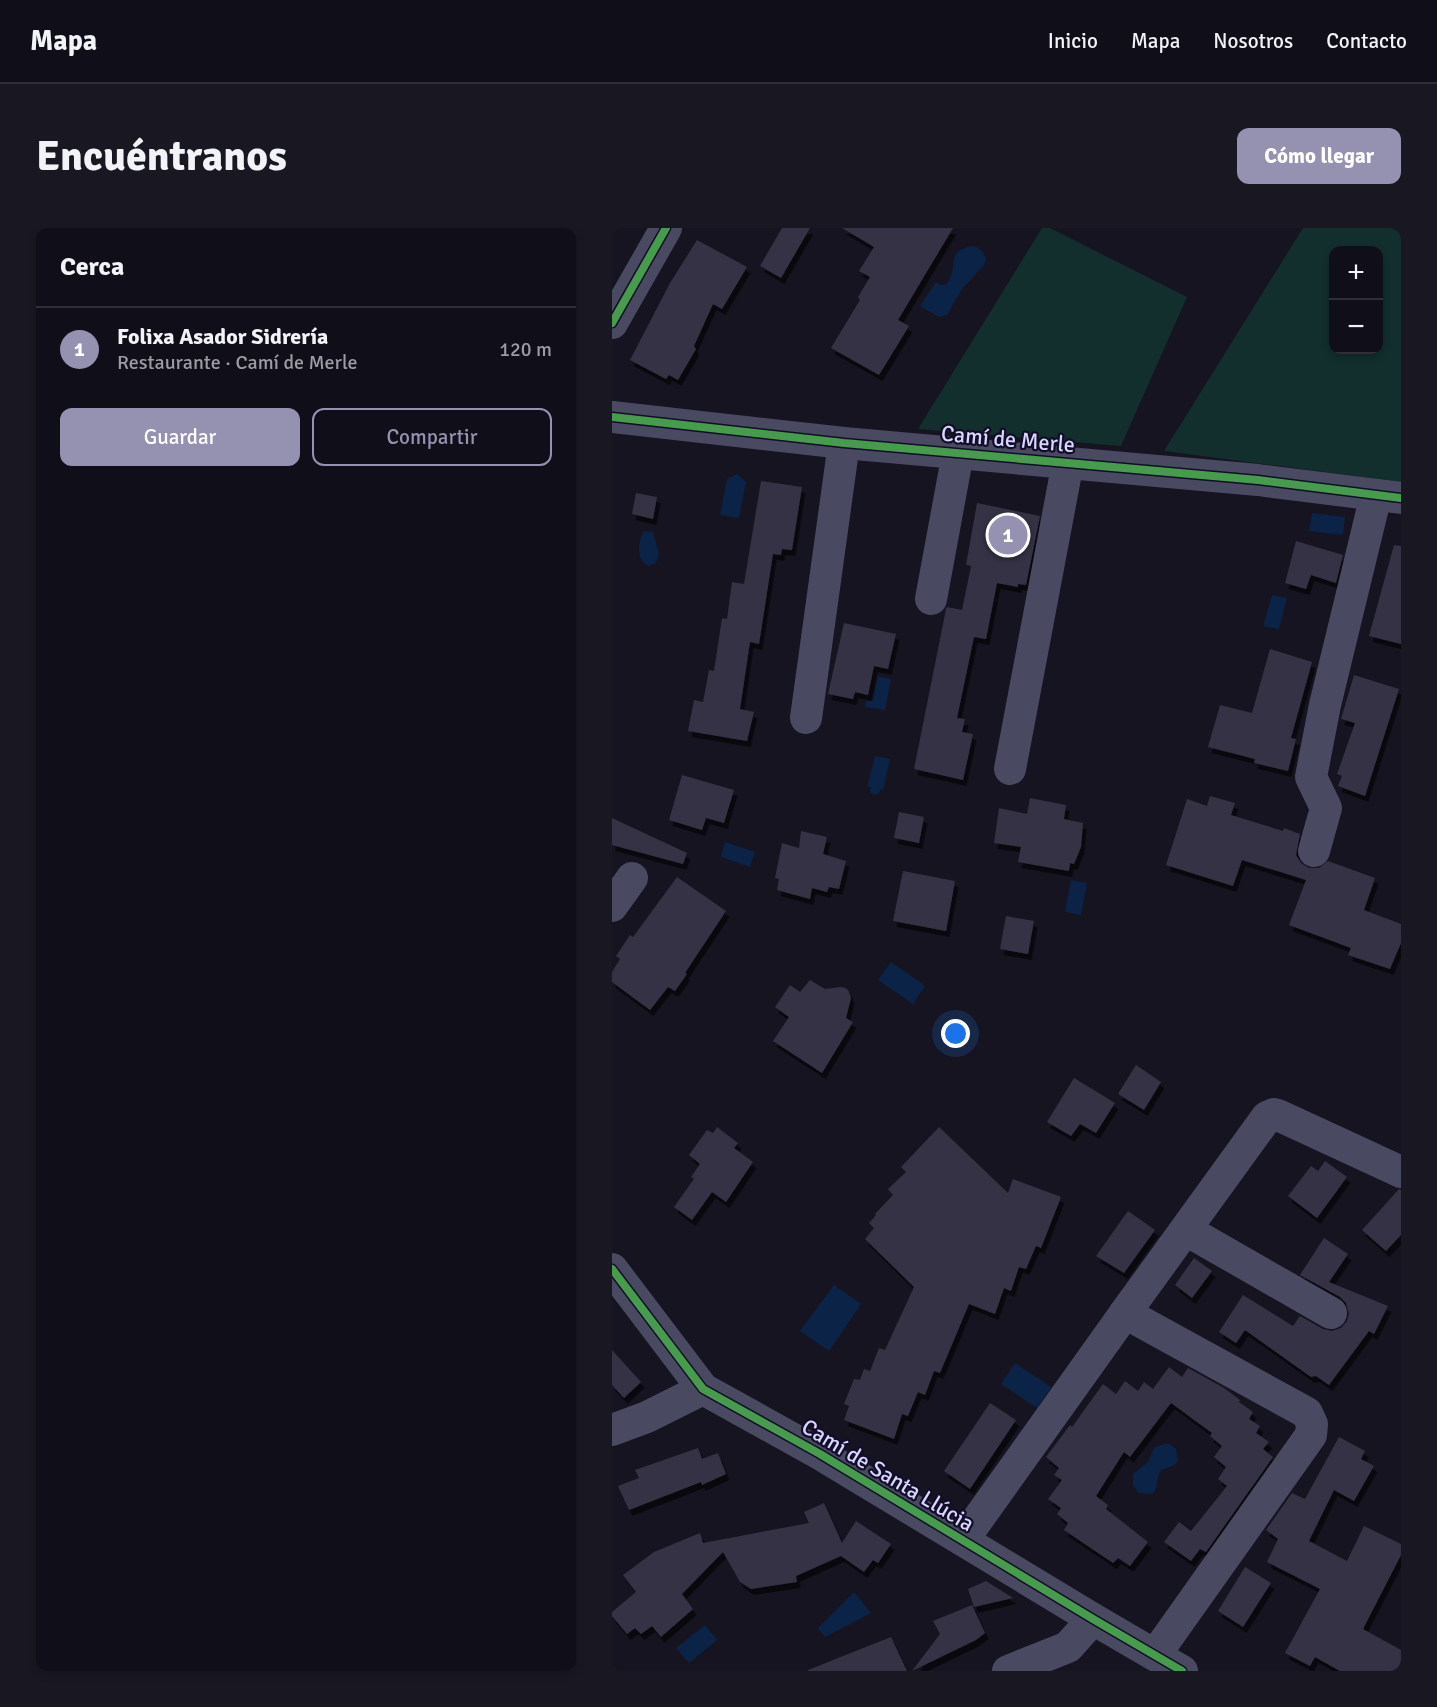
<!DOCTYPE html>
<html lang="es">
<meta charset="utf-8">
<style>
:root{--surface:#100f19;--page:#191822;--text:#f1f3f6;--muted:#9c9ca2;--line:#302f38;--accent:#9491b1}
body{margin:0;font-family:Signika,sans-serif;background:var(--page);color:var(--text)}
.controls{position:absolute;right:18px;top:18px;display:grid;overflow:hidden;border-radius:12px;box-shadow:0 3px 9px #0003}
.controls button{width:54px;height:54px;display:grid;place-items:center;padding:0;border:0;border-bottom:2px solid var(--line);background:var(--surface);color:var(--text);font:30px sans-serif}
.you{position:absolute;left:344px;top:806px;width:21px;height:21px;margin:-15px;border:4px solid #fff;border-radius:50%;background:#1a73e8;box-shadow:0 0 0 9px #1a73e833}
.badge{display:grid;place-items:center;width:39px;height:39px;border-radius:50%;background:var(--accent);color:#fff;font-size:20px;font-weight:700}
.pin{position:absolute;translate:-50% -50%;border:3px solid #fff;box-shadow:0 2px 6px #0006}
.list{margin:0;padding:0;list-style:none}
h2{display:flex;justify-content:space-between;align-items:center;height:78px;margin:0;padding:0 24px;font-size:26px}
h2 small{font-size:20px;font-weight:400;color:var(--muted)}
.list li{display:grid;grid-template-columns:39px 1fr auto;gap:18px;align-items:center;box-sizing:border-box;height:84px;padding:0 24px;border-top:2px solid var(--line)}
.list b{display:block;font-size:22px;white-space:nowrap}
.list p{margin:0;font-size:20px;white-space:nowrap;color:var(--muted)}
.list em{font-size:20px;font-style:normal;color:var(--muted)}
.actions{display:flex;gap:12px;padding:18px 24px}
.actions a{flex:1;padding:14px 0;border:2px solid var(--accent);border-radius:12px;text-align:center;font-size:21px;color:var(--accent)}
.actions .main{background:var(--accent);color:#fff}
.map{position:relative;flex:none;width:789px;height:1443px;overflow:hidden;border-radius:12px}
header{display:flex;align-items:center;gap:36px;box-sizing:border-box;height:84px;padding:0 30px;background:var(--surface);border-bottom:2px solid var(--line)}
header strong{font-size:28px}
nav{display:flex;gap:33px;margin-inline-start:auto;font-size:21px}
.intro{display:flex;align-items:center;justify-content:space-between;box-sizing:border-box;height:144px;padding:0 36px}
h1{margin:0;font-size:42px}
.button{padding:15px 27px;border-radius:12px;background:var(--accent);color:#fff;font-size:21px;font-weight:700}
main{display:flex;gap:36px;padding:0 36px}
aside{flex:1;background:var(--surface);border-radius:12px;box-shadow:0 3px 9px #0003}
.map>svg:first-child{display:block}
.green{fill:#122e2d;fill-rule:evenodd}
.water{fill:#0b2347}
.building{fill:#343244;filter:url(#shadow)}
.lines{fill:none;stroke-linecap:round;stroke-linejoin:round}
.minor{stroke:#494962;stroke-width:32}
.cycleway-casing{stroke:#120e27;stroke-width:11}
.cycleway{stroke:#469c4c;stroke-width:8}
.labels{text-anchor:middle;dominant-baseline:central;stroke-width:4.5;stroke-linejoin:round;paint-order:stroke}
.street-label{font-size:22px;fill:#d8d5ff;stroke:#120e27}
</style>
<header>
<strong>Mapa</strong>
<nav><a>Inicio</a><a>Mapa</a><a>Nosotros</a><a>Contacto</a></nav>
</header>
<div class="intro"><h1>Encuéntranos</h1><a class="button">Cómo llegar</a></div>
<main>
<aside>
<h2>Cerca<small></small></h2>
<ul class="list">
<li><span class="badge">1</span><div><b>Folixa Asador Sidrería</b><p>Restaurante · Camí de Merle</p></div><em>120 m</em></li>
</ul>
<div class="actions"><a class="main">Guardar</a><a>Compartir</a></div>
</aside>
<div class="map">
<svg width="789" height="1443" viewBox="0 0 789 1443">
<defs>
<filter id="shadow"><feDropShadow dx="3.5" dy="6" stdDeviation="0" flood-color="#0009"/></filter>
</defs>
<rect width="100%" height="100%" fill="#161421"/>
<g class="green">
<path d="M 430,0 L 438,0 L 575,69 L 509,218 L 306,201 Z"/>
<path d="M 691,0 L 789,0 L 789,254 L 552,223 ZM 766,22 L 766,122 L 722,122 L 722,22 Z"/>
</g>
<g class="water">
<path d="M 359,18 C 368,19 371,23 374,31 L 372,37 L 350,61 L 335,87 L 327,89 L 308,78 L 324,54 L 328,57 L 335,56 C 347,39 333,24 359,18 Z"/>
<path d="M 125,246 L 134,254 L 127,290 L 108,287 L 115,251 Z"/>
<path d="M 700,285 L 733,289 L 731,307 L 697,303 Z"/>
<path d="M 33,303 L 41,304 L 47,326 L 44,335 L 37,338 C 24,333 26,316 30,305 Z"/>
<path d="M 660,367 L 675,370 L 667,401 L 651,398 Z"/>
<path d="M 266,448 L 279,451 L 273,482 L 253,479 L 254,473 L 261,473 Z"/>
<path d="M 263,528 L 278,531 L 271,562 L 268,561 L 267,565 L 262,567 L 258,564 L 259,559 L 255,559 Z"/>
<path d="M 113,614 L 143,624 L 138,639 L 109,629 Z"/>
<path d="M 459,652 L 475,655 L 469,687 L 453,684 Z"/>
<path d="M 279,734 L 313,758 L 301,776 L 266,752 Z"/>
<path d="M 222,1057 L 249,1076 L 217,1123 L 188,1103 Z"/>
<path d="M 403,1135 L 439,1159 L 425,1180 L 389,1156 Z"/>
<path d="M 552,1216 L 557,1216 L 564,1221 L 566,1233 L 561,1238 L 549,1242 C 543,1250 548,1258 540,1266 L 527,1265 L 521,1258 L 521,1246 L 536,1234 L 542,1220 Z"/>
<path d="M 242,1364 L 259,1385 L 213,1409 L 206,1400 Z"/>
<path d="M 93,1397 L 105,1412 L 77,1435 L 64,1420 Z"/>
</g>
<g class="building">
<path d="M 170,0 L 198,0 L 169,50 L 148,38 Z"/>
<path d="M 230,0 L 341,0 L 286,92 L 297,98 L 267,147 L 219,120 L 248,72 L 246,69 L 258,49 L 247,43 L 262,19 Z"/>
<path d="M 85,12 L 135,39 L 110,81 L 101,76 L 82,118 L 84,121 L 66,152 L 57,147 L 54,151 L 18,132 L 58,55 Z"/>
<path d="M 149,253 L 190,259 L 180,322 L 170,321 L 169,327 L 161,326 L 147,416 L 138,414 L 128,481 L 142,484 L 135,513 L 76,503 L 82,472 L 91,474 L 97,442 L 102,443 L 110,390 L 115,391 L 120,354 L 132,356 Z"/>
<path d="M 24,265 L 45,269 L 41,291 L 20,286 Z"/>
<path d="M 365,275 L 428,288 L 414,357 L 406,356 L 406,359 L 385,355 L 374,411 L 362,409 L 345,490 L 353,491 L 350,504 L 361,506 L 351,552 L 302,541 L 334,381 L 335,379 L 350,382 L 359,338 L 354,337 Z"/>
<path d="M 684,313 L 731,327 L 724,355 L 699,347 L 694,361 L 673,355 Z"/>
<path d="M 782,317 L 789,318 L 789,416 L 757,408 Z"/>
<path d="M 232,395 L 284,406 L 276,441 L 262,438 L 256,467 L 243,464 L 241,471 L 216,466 Z"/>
<path d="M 658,421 L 700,434 L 679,510 L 684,511 L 676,543 L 642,535 L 643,531 L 596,519 L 608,477 L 640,485 Z"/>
<path d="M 742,447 L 787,461 L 753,568 L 726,558 L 730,548 L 725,546 L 743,495 L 729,491 Z"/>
<path d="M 70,547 L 122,562 L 112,595 L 94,590 L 90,602 L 57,592 Z"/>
<path d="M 598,568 L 623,575 L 619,587 L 671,603 L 672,600 L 688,606 L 684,627 L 689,635 L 697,640 L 707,640 L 716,633 L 763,650 L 752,682 L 789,696 L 789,715 L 778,741 L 736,727 L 739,720 L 677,697 L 694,652 L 630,632 L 621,658 L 554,637 L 575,571 L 595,578 Z"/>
<path d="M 418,570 L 454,577 L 452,591 L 471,595 L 469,619 L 462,636 L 458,635 L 457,643 L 406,634 L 409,619 L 382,615 L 387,580 L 415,586 Z"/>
<path d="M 287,584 L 312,589 L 307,615 L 282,610 Z"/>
<path d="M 0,590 L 75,625 L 71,636 L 0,617 Z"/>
<path d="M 189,603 L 215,609 L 211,626 L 234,633 L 227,661 L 217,659 L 215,664 L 200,660 L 198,671 L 165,662 L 167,651 L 163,650 L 170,615 L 187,620 Z"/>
<path d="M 291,643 L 343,653 L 334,703 L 281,693 Z"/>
<path d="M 65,649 L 114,683 L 73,745 L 75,746 L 63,763 L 56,759 L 38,782 L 0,754 L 0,744 L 8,731 L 4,728 L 18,707 L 21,709 Z"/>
<path d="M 394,688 L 422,693 L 416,726 L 388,721 Z"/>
<path d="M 198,752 L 213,761 L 229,759 L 233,760 L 236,762 L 239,770 L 234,790 L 241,794 L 210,845 L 161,813 L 177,789 L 163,779 L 178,757 L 188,764 Z"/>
<path d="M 524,837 L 549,854 L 532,882 L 506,866 Z"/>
<path d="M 462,850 L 503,875 L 484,905 L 468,896 L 459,908 L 435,894 Z"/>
<path d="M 105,899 L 126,915 L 122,920 L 141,934 L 114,974 L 100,964 L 80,992 L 62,979 L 82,951 L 79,949 L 88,936 L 77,927 L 95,902 L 101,905 Z"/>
<path d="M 327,899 L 396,965 L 401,951 L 449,969 L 429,1020 L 424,1018 L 414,1041 L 407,1039 L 399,1063 L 392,1060 L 383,1086 L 357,1076 L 328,1145 L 322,1143 L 313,1167 L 306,1164 L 296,1188 L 290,1186 L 282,1211 L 232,1192 L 237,1178 L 232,1176 L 242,1151 L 248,1152 L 252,1141 L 258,1143 L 267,1120 L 273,1122 L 302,1059 L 253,1011 L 262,1000 L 257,995 L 264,987 L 263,986 L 281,967 L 276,961 L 294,944 L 289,939 Z"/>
<path d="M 713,933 L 735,949 L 705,990 L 676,968 L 699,938 L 706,943 Z"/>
<path d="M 787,961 L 789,962 L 789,1007 L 774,1023 L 750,1002 Z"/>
<path d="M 516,983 L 543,1002 L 512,1045 L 484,1028 Z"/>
<path d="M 712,1010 L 736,1026 L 717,1054 L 776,1078 L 762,1106 L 757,1103 L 717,1157 L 704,1148 L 699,1149 L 633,1102 L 624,1115 L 607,1104 L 631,1067 L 681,1098 L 688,1088 L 711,1101 L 720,1103 L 729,1100 L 735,1093 L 737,1086 L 734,1075 L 728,1069 L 688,1047 Z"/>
<path d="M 582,1030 L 600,1043 L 580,1070 L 563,1057 Z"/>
<path d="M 0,1122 L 29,1154 L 12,1170 L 0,1157 Z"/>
<path d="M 557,1139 L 570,1149 L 576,1140 L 612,1160 L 628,1172 L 627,1174 L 641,1184 L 637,1191 L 648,1198 L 644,1205 L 657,1214 L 651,1221 L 661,1229 L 594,1324 L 588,1321 L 579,1333 L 552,1314 L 567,1294 L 579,1303 L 615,1258 L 606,1251 L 614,1239 L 602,1229 L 610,1218 L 598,1208 L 600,1205 L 559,1175 L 518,1229 L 512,1224 L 484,1268 L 496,1277 L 494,1281 L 536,1314 L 518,1338 L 506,1330 L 501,1335 L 452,1302 L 456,1295 L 445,1286 L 449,1280 L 436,1271 L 450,1252 L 442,1247 L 447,1240 L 434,1229 L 458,1197 L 460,1199 L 491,1156 L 504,1166 L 513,1153 L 526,1163 L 532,1154 L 541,1161 Z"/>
<path d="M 378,1175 L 404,1192 L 358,1261 L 332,1243 Z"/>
<path d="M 727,1209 L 753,1223 L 749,1231 L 762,1238 L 742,1273 L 722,1262 L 697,1313 L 735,1333 L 752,1298 L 789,1316 L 789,1327 L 751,1401 L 789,1422 L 789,1443 L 728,1443 L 703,1429 L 698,1438 L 673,1425 L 708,1361 L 655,1334 L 666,1311 L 654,1302 L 680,1265 L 693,1271 Z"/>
<path d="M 86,1220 L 90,1231 L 106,1225 L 114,1246 L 90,1257 L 89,1254 L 17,1282 L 6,1258 L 27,1250 L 23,1242 Z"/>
<path d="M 212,1275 L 230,1315 L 244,1293 L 279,1316 L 266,1335 L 261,1332 L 252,1344 L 229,1328 L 184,1348 L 185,1354 L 139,1361 L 128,1354 L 111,1324 L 70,1366 L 81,1381 L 49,1409 L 40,1398 L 29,1406 L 23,1400 L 15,1406 L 0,1388 L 0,1384 L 24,1364 L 11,1347 L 42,1324 L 88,1305 L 91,1315 L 197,1295 L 192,1284 Z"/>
<path d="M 633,1339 L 659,1355 L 631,1399 L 606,1383 Z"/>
<path d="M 374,1353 L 401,1370 L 362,1379 L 356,1361 Z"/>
<path d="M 360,1377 L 373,1405 L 364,1412 L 300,1443 L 328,1406 L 321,1393 Z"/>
<path d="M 279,1409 L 295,1443 L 196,1443 L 196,1442 Z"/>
</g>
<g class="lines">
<g class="minor">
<path d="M 0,95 L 54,0"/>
<path d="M 0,189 L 232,215 L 646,252 L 789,270"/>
<path d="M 319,371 L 346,225"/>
<path d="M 194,490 L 232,215"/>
<path d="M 398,541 L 456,234"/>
<path d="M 702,623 L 714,580 L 699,549 L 713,477 L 764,267"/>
<path d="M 0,678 L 20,650"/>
<path d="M 574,1002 L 719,1085"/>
<path d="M 0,1041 L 91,1161 L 208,1226 L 481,1391 L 570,1443"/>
<path d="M 0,1202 L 35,1189 L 91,1161"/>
<path d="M 351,1312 L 513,1085"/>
<path d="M 543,1427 L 699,1207 L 700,1196 L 695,1185 L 513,1085 L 655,889 L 662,886 L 668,888 L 789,944"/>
<path d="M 396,1443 L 456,1419 L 481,1391"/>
</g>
<defs>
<g id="cycleway">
<path d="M 0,95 L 54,0"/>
<path d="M 0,189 L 232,215 L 646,252 L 789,270"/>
<path d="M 0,1041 L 91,1161 L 208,1226 L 481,1391 L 570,1443"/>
</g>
</defs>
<use href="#cycleway" class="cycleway-casing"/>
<use href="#cycleway" class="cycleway"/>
</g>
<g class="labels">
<g class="street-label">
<text transform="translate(396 211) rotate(5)">Camí de Merle</text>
<text transform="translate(276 1247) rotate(31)">Camí de Santa Llúcia</text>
</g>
</g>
</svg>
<div class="controls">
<button>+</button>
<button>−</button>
</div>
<div class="you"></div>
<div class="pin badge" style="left:396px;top:307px">1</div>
</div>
</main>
